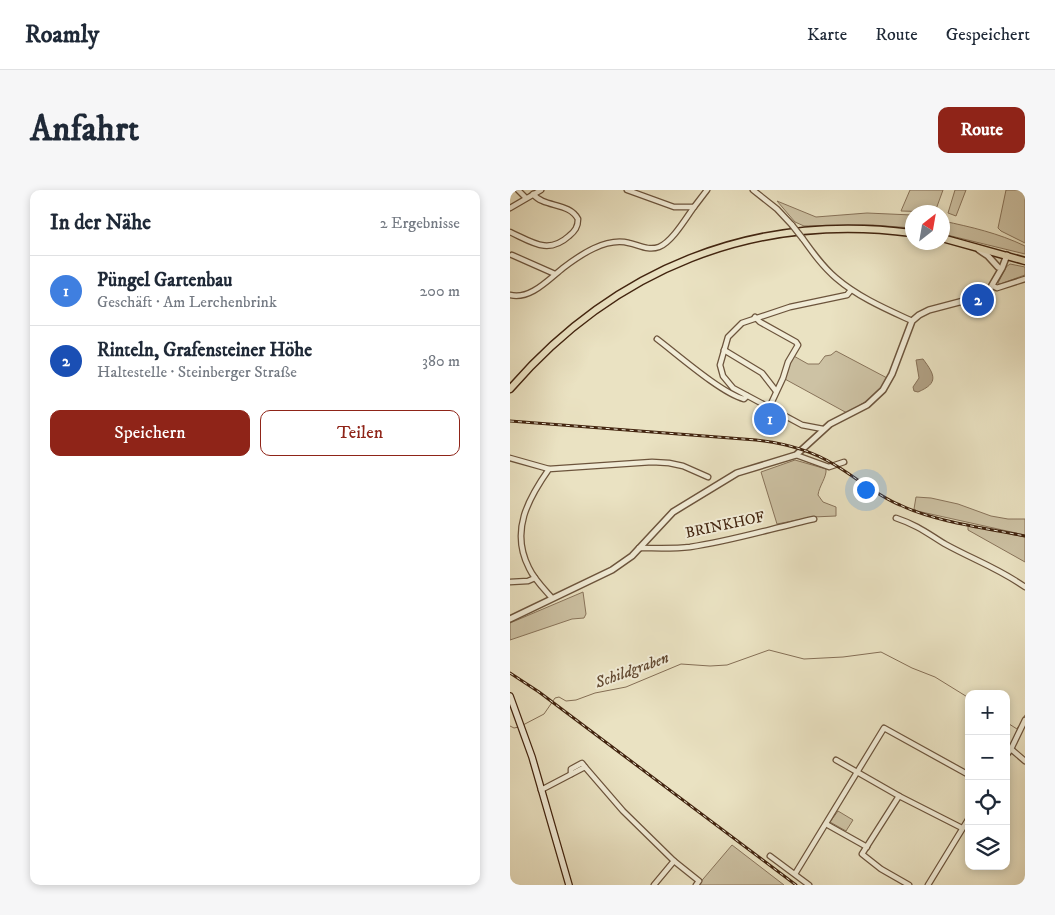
<!DOCTYPE html>
<html lang="de">
<meta charset="utf-8">
<style>
:root{--surface:#fff;--page:#f6f6f7;--text:#1f2937;--muted:#747a83;--line:#e0e1e3;--accent:#8f2418}
body{margin:0;font-family:"IM FELL DW Pica",serif;background:var(--page);color:var(--text)}
.controls{position:absolute;right:15px;bottom:15px;display:grid;overflow:hidden;border-radius:10px;box-shadow:0 2px 8px #0003}
.controls button{width:45px;height:45px;display:grid;place-items:center;padding:0;border:0;border-bottom:1px solid var(--line);background:var(--surface);color:var(--text);font:25px sans-serif}
.compass{position:absolute;left:395px;top:15px;width:45px;height:45px;border-radius:50%;background:var(--surface);box-shadow:0 2px 8px #0003;rotate:31deg}
.you{position:absolute;left:355px;top:299px;width:18px;height:18px;margin:-12px;border:4px solid #fff;border-radius:50%;background:#1a73e8;box-shadow:0 0 0 8px #1a73e833}
.badge{display:grid;place-items:center;width:32px;height:32px;border-radius:50%;background:var(--accent);color:#fff;font-size:16px;font-weight:700}
.pin{position:absolute;translate:-50% -50%;border:2px solid #fff;box-shadow:0 1px 5px #0006}
.list{margin:0;padding:0;list-style:none}
h2{display:flex;justify-content:space-between;align-items:center;height:65px;margin:0;padding:0 20px;font-size:21px}
h2 small{font-size:16px;font-weight:400;color:var(--muted)}
.list li{display:grid;grid-template-columns:32px 1fr auto;gap:15px;align-items:center;box-sizing:border-box;height:70px;padding:0 20px;border-top:1px solid var(--line)}
.list b{display:block;font-size:19px;white-space:nowrap}
.list p{margin:0;font-size:16px;white-space:nowrap;color:var(--muted)}
.list em{font-size:16px;font-style:normal;color:var(--muted)}
.actions{display:flex;gap:10px;padding:15px 20px}
.actions a{flex:1;padding:11px 0;border:1px solid var(--accent);border-radius:10px;text-align:center;font-size:18px;color:var(--accent)}
.actions .main{background:var(--accent);color:#fff}
.icon{flex:none;width:28px;height:28px;fill:none;stroke:currentColor;stroke-width:2;stroke-linecap:round;stroke-linejoin:round}
.map{position:relative;flex:none;width:515px;height:695px;overflow:hidden;border-radius:10px}
header{display:flex;align-items:center;gap:30px;box-sizing:border-box;height:70px;padding:0 25px;background:var(--surface);border-bottom:1px solid var(--line)}
header strong{font-size:24px}
nav{display:flex;gap:28px;margin-inline-start:auto;font-size:18px}
.intro{display:flex;align-items:center;justify-content:space-between;box-sizing:border-box;height:120px;padding:0 30px}
h1{margin:0;font-size:35px}
.button{padding:12px 22px;border-radius:10px;background:var(--accent);color:#fff;font-size:18px;font-weight:700}
main{display:flex;gap:30px;padding:0 30px}
aside{flex:1;background:var(--surface);border-radius:10px;box-shadow:0 2px 8px #0003}
.map>svg:first-child{display:block}
.green{fill:#cdc2a4;stroke:#88735a}
.water{fill:#b1a185;stroke:#856f56}
.lines{fill:none;stroke-linecap:round;stroke-linejoin:round}
.stream{stroke:#856f56;stroke-width:1}
.minor-casing{stroke:#6c543c;stroke-width:7}
.tertiary-casing{stroke:#6c543c;stroke-width:8}
.secondary-casing{stroke:#42240f;stroke-width:8}
.primary-casing{stroke:#42240f;stroke-width:9}
.minor{stroke:#f1ecd7;stroke-width:4.5}
.tertiary{stroke:#f1ecd7;stroke-width:5}
.secondary{stroke:#f1ecd7;stroke-width:5.5}
.primary{stroke:#eae2c2;stroke-width:6}
.rail-casing{stroke:#42240f;stroke-width:3}
.rail{stroke:#f1ecd7;stroke-width:1;stroke-dasharray:4;stroke-linecap:butt}
.minor-bridge-casing{stroke:#6c543c;stroke-width:7;stroke-linecap:butt}
.minor-bridge{stroke:#f1ecd7;stroke-width:4.5}
.labels{text-anchor:middle;dominant-baseline:central;stroke-width:4;stroke-linejoin:round;paint-order:stroke}
.street-label{font-size:15px;fill:#42240f;stroke:#f1ecd7}
.water-label{font-size:16px;font-style:italic;fill:#634a32;stroke:#f1ecd7}
</style>
<header>
<strong>Roamly</strong>
<nav><a>Karte</a><a>Route</a><a>Gespeichert</a></nav>
</header>
<div class="intro"><h1>Anfahrt</h1><a class="button">Route</a></div>
<main>
<aside>
<h2>In der Nähe<small>2 Ergebnisse</small></h2>
<ul class="list">
<li><span class="badge" style="background:#3f7fe0">1</span><div><b>Püngel Gartenbau</b><p>Geschäft · Am Lerchenbrink</p></div><em>200 m</em></li>
<li><span class="badge" style="background:#1a4fb4">2</span><div><b>Rinteln, Grafensteiner Höhe</b><p>Haltestelle · Steinberger Straße</p></div><em>380 m</em></li>
</ul>
<div class="actions"><a class="main">Speichern</a><a>Teilen</a></div>
</aside>
<div class="map">
<svg width="515" height="695" viewBox="0 0 515 695">
<rect width="100%" height="100%" fill="#eae2c2"/>
<filter id="stains"><feTurbulence type="fractalNoise" baseFrequency=".004" numOctaves="4"/><feColorMatrix values="0 0 0 0 .2 0 0 0 0 .09 0 0 0 0 .02 0 0 0 .5 -.17"/></filter>
<radialGradient id="worn" r=".72"><stop offset=".6" stop-color="#630" stop-opacity="0"/><stop offset="1" stop-color="#630" stop-opacity=".3"/></radialGradient>
<g class="green">
<path d="M 400,0 L 433,0 L 425,22 L 391,21 Z"/>
<path d="M 445,0 L 456,0 L 446,26 L 438,23 Z"/>
<path d="M 496,0 L 515,0 L 515,53 L 491,41 L 488,38 Z"/>
<path d="M 267,11 L 306,27 L 357,23 L 402,25 L 402,38 L 363,35 L 294,36 L 285,32 Z"/>
<path d="M 433,31 C 461,37 488,43 515,56 L 515,64 L 433,44 Z"/>
<path d="M 500,74 L 515,77 L 515,85 L 490,94 L 488,93 L 496,77 Z"/>
<path d="M 326,161 L 379,189 L 363,207 L 337,223 L 273,188 L 282,165 L 298,174 L 309,174 L 315,166 L 321,165 Z"/>
<path d="M 285,270 L 316,279 C 317,287 309,296 308,305 L 313,312 L 326,317 L 326,326 L 303,327 L 267,334 L 251,282 Z"/>
<path d="M 406,307 L 421,308 L 448,314 L 481,326 L 498,329 L 515,329 L 515,345 L 407,321 L 404,319 Z"/>
<path d="M 458,335 L 515,347 L 515,372 L 458,340 Z"/>
<path d="M 73,402 L 76,424 L 74,428 L 62,429 L 0,450 L 0,433 Z"/>
<path d="M 328,621 L 343,630 L 336,641 L 320,632 Z"/>
<path d="M 222,655 L 274,695 L 188,695 Z"/>
</g>
<path class="water" d="M 413,169 C 425,185 429,193 408,202 L 404,201 L 403,197 L 409,188 L 406,170 Z"/>
<g class="lines">
<g class="stream">
<path d="M 496,532 L 507,539 L 508,537"/>
<path d="M 511,533 L 515,525"/>
<path d="M 13,535 L 34,524 L 45,508 L 49,507 L 56,511 L 66,510 L 85,503 L 116,497 L 171,474 L 200,476 L 217,475 L 259,460 L 294,469 L 333,467 L 371,462 L 402,478 L 425,487 L 459,508"/>
<path d="M 0,536 L 4,538 L 9,537"/>
</g>
<defs>
<g id="minor">
<path d="M 8,0 L 16,8"/>
<path d="M 117,0 L 164,17 L 184,17 L 197,0"/>
<path d="M 243,0 L 267,19 L 282,35"/>
<path d="M 0,18 L 31,0"/>
<path d="M 0,42 C 22,52 38,65 59,46 C 65,41 68,37 68,29 C 59,12 34,18 23,4"/>
<path d="M 293,49 C 303,63 313,77 326,88 C 348,107 376,119 402,131"/>
<path d="M 2,65 L 45,84"/>
<path d="M 483,96 L 487,98 L 515,89"/>
<path d="M 0,105 C 20,110 38,90 53,78 C 70,65 96,47 119,53 C 129,55 138,61 149,57 C 162,52 176,28 184,17"/>
<path d="M 245,127 L 250,132 L 286,152 L 288,155 L 278,172 L 273,188 L 259,218"/>
<path d="M 147,149 C 167,164 211,203 234,209 L 237,206"/>
<path d="M 214,160 L 252,183 L 266,201"/>
<path d="M 313,239 L 292,235 L 223,198 L 213,186 L 210,175 L 218,147 L 232,133 L 280,117 L 337,105 L 341,100"/>
<path d="M 286,265 L 319,277 L 334,272"/>
<path d="M 0,268 L 39,279"/>
<path d="M 386,328 C 407,335 417,343 435,354 C 462,369 490,379 515,397"/>
<path d="M 129,358 C 146,358 163,359 180,357 C 222,351 263,338 304,329"/>
<path d="M 0,392 L 18,391 L 25,388"/>
<path d="M 42,408 C 34,399 24,389 19,378 C 0,341 18,309 39,279 L 142,272 L 159,273 L 173,276 L 198,287"/>
<path d="M 501,559 L 515,530"/>
<path d="M 496,566 L 501,559 L 515,571"/>
<path d="M 326,570 L 389,606 L 452,638"/>
<path d="M 61,584 L 61,579 L 72,573 L 75,577"/>
<path d="M 31,600 L 75,577 L 113,621 L 164,671 L 144,695"/>
<path d="M 389,606 L 352,664 L 371,679 L 399,695"/>
<path d="M 316,634 L 357,657"/>
<path d="M 260,666 L 299,695"/>
<path d="M 164,671 L 189,691 L 186,695"/>
<path d="M 285,684 L 374,538 L 459,585"/>
<path d="M 418,695 L 459,628"/>
</g>
<g id="tertiary">
<path d="M 469,60 L 478,66 L 488,77"/>
<path d="M 0,429 L 102,380 L 122,366 L 163,322 L 227,283 L 286,265 L 320,234 L 357,215 L 373,200 L 382,184 L 402,131 L 409,125 L 419,120 L 457,110 L 478,102 L 492,78 L 497,65"/>
</g>
<path id="secondary" d="M 0,506 L 22,567 L 59,695"/>
<g id="primary">
<path d="M 432,48 L 515,71"/>
<path d="M 0,199 C 104,79 244,22 402,43"/>
</g>
</defs>
<use href="#minor" class="minor-casing"/>
<use href="#tertiary" class="tertiary-casing"/>
<use href="#secondary" class="secondary-casing"/>
<use href="#primary" class="primary-casing"/>
<use href="#minor" class="minor"/>
<use href="#tertiary" class="tertiary"/>
<use href="#secondary" class="secondary"/>
<use href="#primary" class="primary"/>
<defs>
<g id="rail">
<path d="M 0,231 L 246,250 C 274,253 301,260 325,275 C 347,288 366,305 390,315 C 426,332 475,338 515,346"/>
<path d="M 0,483 L 29,502 L 286,695"/>
</g>
</defs>
<use href="#rail" class="rail-casing"/>
<use href="#rail" class="rail"/>
<defs>
<path id="minor-bridge" d="M 282,35 L 293,49"/>
</defs>
<use href="#minor-bridge" class="minor-bridge-casing"/>
<use href="#minor-bridge" class="minor-bridge"/>
</g>
<g class="labels">
<g class="street-label">
<text transform="translate(215 335) rotate(-12)">BRINKHOF</text>
</g>
<g class="water-label">
<text transform="translate(122 480) rotate(-20)">Schildgraben</text>
</g>
</g>
<rect width="100%" height="100%" filter="url(#stains)"/>
<rect width="100%" height="100%" fill="url(#worn)"/>
</svg>
<div class="controls">
<button>+</button>
<button>−</button>
<button><svg class="icon" aria-label="locate" viewBox="0 0 24 24"><circle cx="12" cy="12" r="6"/><path d="M12 2v4M12 18v4M2 12h4M18 12h4"/></svg></button>
<button><svg class="icon" aria-label="layers" viewBox="0 0 24 24"><path d="M12 4l9 5-9 5-9-5zM3 14l9 5 9-5"/></svg></button>
</div>
<svg class="compass" viewBox="-18 -18 36 36"><path d="M0-13l5 13h-10z" fill="#e53935"/><path d="M0 13l5-13h-10z" fill="#747a83"/></svg>
<div class="you"></div>
<div class="pin badge" style="left:260px;top:229px;background:#3f7fe0">1</div>
<div class="pin badge" style="left:468px;top:110px;background:#1a4fb4">2</div>
</div>
</main>
